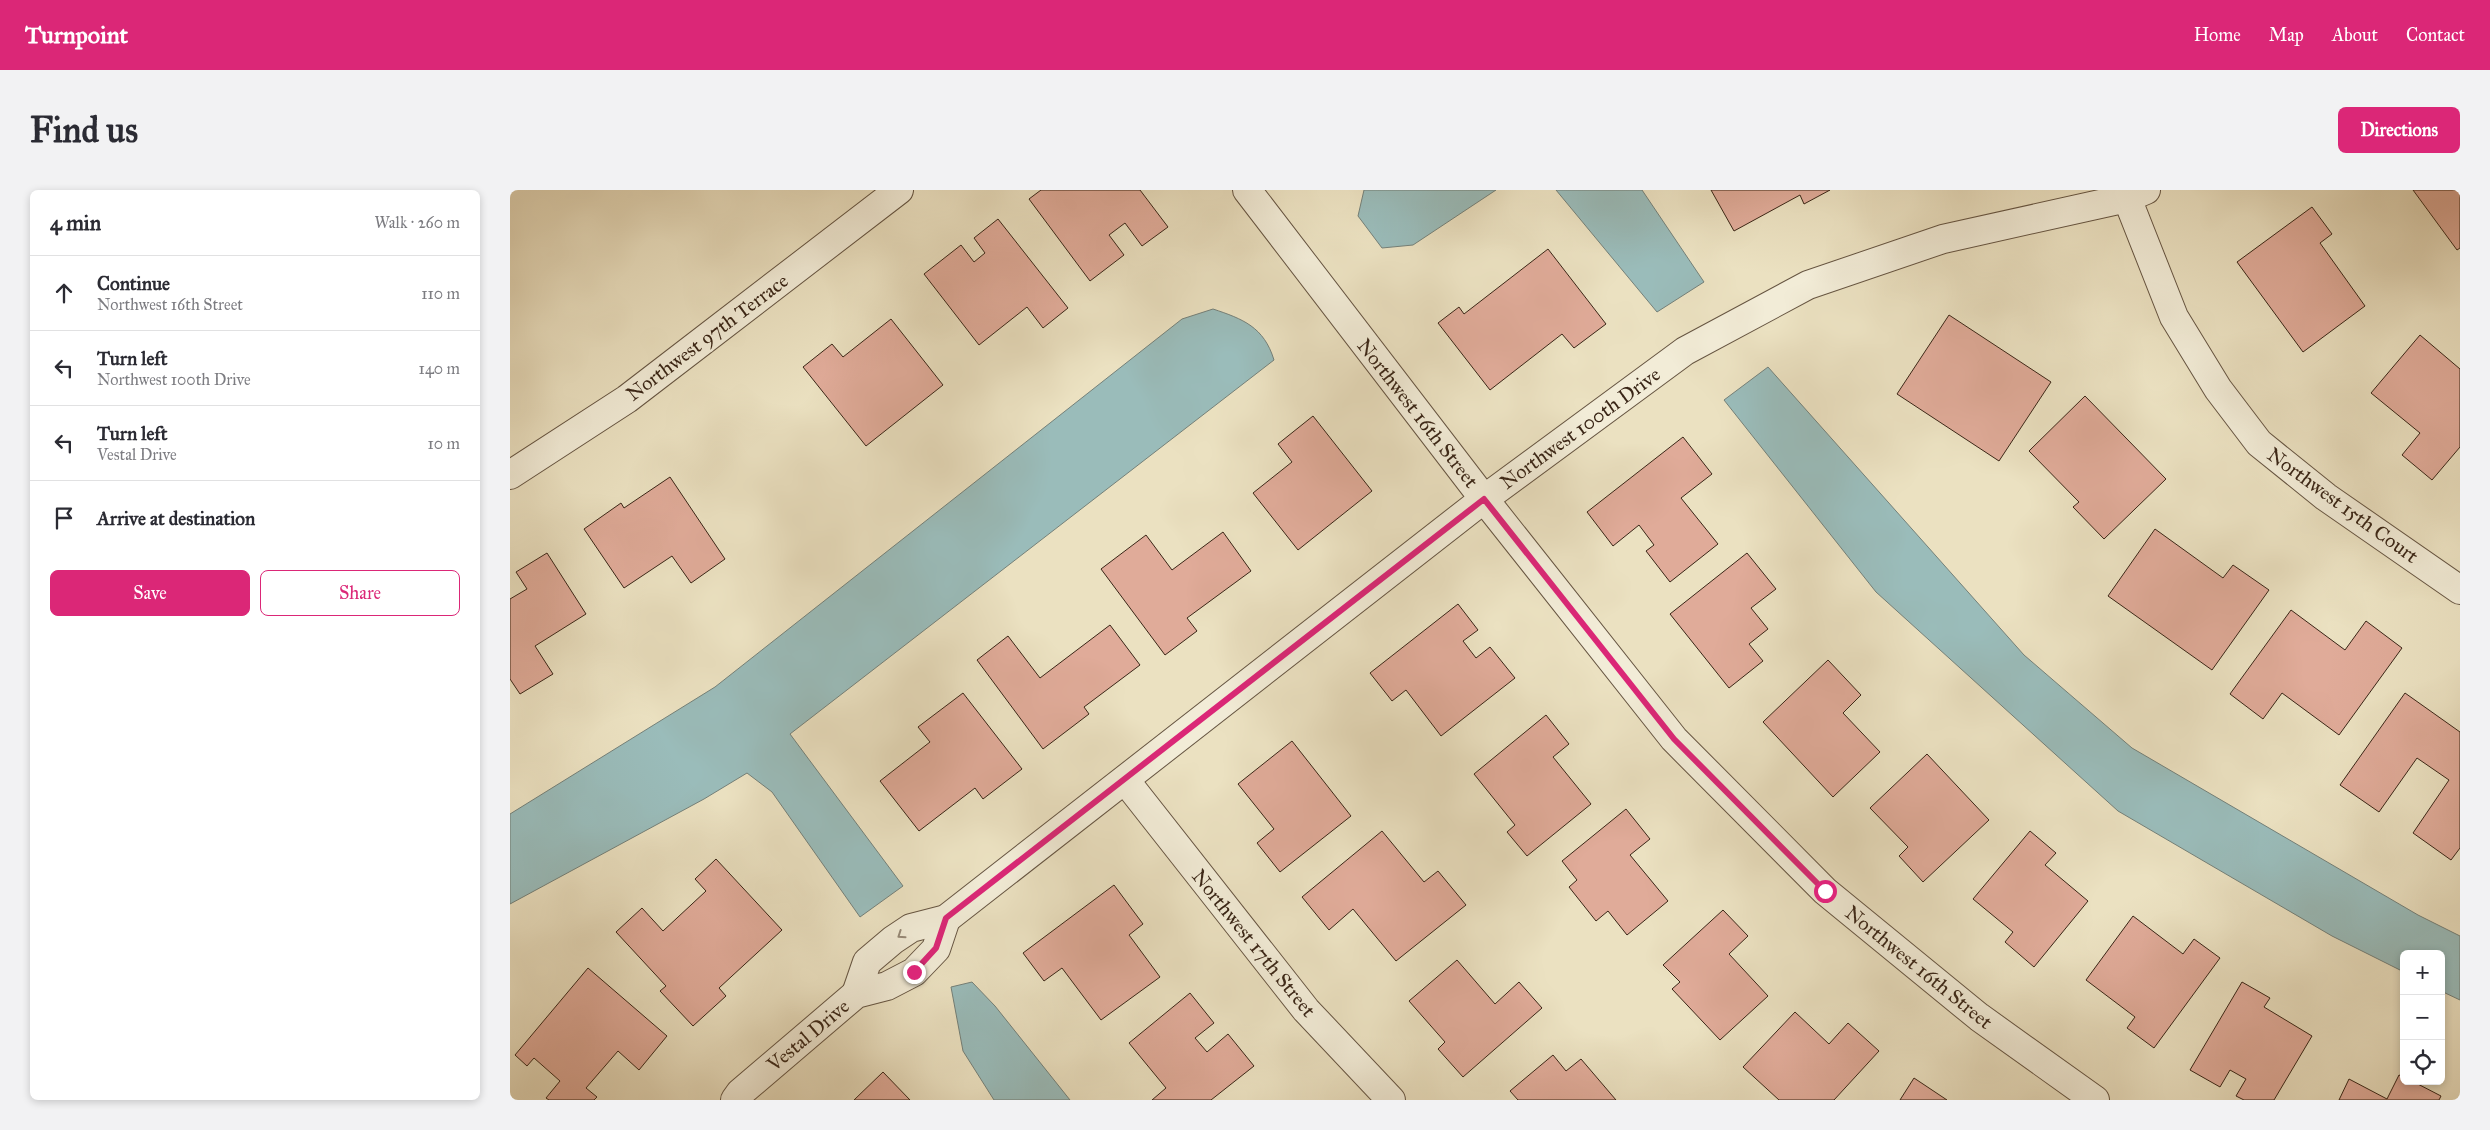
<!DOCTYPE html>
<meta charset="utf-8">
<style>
:root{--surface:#fff;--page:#f2f2f3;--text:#2b2b33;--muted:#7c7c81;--line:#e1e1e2;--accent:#db2777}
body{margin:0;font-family:"IM FELL Great Primer",serif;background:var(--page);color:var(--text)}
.controls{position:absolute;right:15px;bottom:15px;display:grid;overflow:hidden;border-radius:8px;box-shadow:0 2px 8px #0003}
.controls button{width:45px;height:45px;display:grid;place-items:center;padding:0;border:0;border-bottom:1px solid var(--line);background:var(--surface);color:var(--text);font:25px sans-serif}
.stop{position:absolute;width:15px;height:15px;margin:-11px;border:4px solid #db2777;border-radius:50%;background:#fff}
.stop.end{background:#db2777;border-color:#fff;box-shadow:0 1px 5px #0008}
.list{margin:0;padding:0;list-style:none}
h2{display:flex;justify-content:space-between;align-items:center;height:65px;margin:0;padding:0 20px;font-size:21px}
h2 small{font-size:16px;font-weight:400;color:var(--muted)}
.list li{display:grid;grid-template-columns:32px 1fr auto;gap:15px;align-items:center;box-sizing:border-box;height:75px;padding:0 20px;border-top:1px solid var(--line)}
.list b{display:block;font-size:19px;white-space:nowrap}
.list p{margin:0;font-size:16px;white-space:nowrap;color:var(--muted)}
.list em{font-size:16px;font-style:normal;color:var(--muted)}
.actions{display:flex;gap:10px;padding:15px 20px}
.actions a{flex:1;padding:11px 0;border:1px solid var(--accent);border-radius:8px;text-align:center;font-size:18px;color:var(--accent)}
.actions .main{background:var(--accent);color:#fff}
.icon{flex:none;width:28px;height:28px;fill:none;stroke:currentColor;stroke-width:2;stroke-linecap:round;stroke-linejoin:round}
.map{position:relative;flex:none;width:1950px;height:910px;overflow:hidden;border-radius:8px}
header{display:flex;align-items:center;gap:30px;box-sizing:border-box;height:70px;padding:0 25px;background:var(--accent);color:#fff}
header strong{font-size:24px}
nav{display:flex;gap:28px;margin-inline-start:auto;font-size:18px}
.intro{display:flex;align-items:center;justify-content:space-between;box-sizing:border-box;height:120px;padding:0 30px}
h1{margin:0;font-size:35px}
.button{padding:12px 22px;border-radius:8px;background:var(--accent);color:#fff;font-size:18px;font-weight:700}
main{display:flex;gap:30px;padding:0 30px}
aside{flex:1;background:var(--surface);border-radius:8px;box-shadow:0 2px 8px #0003}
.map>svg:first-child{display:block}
.water{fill:#9abcba;stroke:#748079}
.building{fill:#e0ab99;stroke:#3a2617}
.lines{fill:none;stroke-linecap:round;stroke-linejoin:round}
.street-casing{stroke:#665542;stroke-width:30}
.street{stroke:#f2ecd7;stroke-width:28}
.oneway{stroke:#968977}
.route{stroke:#db2777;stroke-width:6}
.labels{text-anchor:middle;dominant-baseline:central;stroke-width:4.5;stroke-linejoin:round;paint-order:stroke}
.street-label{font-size:20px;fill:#3a2617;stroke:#f2ecd7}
</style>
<header>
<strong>Turnpoint</strong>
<nav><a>Home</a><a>Map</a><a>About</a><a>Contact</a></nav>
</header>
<div class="intro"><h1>Find us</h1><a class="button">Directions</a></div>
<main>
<aside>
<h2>4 min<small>Walk · 260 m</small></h2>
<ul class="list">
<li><svg class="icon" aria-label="ahead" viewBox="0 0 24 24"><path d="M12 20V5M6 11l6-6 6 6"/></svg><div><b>Continue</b><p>Northwest 16th Street</p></div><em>110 m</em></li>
<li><svg class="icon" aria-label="left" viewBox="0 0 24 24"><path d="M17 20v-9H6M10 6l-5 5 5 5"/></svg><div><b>Turn left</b><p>Northwest 100th Drive</p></div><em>140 m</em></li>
<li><svg class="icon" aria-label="left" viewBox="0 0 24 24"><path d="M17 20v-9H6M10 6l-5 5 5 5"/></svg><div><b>Turn left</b><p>Vestal Drive</p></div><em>10 m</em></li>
<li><svg class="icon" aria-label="arrive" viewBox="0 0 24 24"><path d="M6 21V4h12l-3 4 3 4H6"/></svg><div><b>Arrive at destination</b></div></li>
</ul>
<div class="actions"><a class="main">Save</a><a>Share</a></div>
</aside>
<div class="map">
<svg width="1950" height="910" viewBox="0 0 1950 910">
<rect width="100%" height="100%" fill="#ebe1c1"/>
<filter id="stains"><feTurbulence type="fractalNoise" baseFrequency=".004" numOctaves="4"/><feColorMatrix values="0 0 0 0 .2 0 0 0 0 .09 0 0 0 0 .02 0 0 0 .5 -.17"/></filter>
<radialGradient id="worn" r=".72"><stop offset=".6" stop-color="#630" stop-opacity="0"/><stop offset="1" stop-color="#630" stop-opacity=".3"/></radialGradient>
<g class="water">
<path d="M 854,0 L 986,0 L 903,55 L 872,58 L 848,26 Z"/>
<path d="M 1046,0 L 1132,0 L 1194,92 L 1147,122 Z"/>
<path d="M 703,119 C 733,129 754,137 764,170 L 280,544 L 393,696 L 350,727 L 262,602 L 237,583 L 194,609 L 0,714 L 0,624 L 205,497 L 672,129 Z"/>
<path d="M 1258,177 L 1514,465 L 1622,558 L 1908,725 L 1950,746 L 1950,810 L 1931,801 L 1931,764 L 1894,764 L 1894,782 L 1822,746 L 1608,621 L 1366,402 L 1214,210 Z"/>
<path d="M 462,792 L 485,816 L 560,910 L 484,910 L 453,861 L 441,797 Z"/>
</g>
<g class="building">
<path d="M 531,0 L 630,0 L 658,37 L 632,56 L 615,33 L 599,45 L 614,65 L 580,91 L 519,9 Z"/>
<path d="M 1201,0 L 1320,0 L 1294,14 L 1290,5 L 1224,41 Z"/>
<path d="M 1903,0 L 1950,0 L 1950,58 L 1947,60 Z"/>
<path d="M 1802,17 L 1822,44 L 1810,53 L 1855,116 L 1793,162 L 1727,72 Z"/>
<path d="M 488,29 L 558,118 L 533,138 L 517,117 L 469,155 L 414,84 L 451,55 L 464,72 L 475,63 L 464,48 Z"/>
<path d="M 1038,59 L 1096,134 L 1064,158 L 1052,144 L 980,200 L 928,133 L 949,117 L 954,124 Z"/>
<path d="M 1439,125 L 1541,192 L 1489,271 L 1387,204 Z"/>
<path d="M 381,129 L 433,195 L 356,256 L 293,177 L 322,154 L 333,167 Z"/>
<path d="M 1910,145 L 1950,179 L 1950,257 L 1922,290 L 1892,265 L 1910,243 L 1861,203 Z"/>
<path d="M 1575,206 L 1656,289 L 1594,349 L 1563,317 L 1569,312 L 1519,261 Z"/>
<path d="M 803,226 L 862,301 L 788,360 L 743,303 L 782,272 L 768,254 Z"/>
<path d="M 1173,247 L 1202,284 L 1171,308 L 1208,354 L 1160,392 L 1136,361 L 1144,355 L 1129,335 L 1103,356 L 1077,322 Z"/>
<path d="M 160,287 L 215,369 L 181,393 L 162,366 L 114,398 L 74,339 L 111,313 L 114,318 Z"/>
<path d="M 1645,339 L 1713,388 L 1723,375 L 1759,400 L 1702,480 L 1598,406 Z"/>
<path d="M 713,342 L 741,381 L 677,428 L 687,441 L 655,465 L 591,379 L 636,345 L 662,380 Z"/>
<path d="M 37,363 L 76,424 L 25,456 L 43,484 L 10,504 L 0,489 L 0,409 L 17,399 L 6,382 Z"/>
<path d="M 1237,363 L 1266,399 L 1241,418 L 1258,439 L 1239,454 L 1253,471 L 1219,498 L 1160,424 Z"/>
<path d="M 948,414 L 968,440 L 953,451 L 966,468 L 980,457 L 1005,488 L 931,546 L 896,500 L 882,511 L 860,483 Z"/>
<path d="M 1781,420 L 1835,460 L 1856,431 L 1892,458 L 1829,545 L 1772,503 L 1753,529 L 1720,504 Z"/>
<path d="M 600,435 L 630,475 L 574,517 L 579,524 L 533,559 L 467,470 L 498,446 L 530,488 Z"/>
<path d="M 1318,470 L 1351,505 L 1333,523 L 1370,562 L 1323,607 L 1253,532 Z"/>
<path d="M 453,503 L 512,579 L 473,609 L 465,598 L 409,641 L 370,591 L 420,552 L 408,537 Z"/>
<path d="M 1895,503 L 1950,542 L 1950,658 L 1941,670 L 1903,643 L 1939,590 L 1907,568 L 1869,622 L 1830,595 Z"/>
<path d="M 1036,525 L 1059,554 L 1043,567 L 1081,614 L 1017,666 L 997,642 L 1005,635 L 964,584 Z"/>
<path d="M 782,551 L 841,626 L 770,682 L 747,653 L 764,639 L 728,594 Z"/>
<path d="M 1417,564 L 1479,630 L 1413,692 L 1389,666 L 1398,657 L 1360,618 Z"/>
<path d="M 1116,619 L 1140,649 L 1120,665 L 1158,711 L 1117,745 L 1098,721 L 1086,731 L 1059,697 L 1067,690 L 1052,671 Z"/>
<path d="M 872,641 L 914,692 L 928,681 L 956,715 L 886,771 L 843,719 L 819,740 L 792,707 Z"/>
<path d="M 1520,641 L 1546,663 L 1535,675 L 1578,711 L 1524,777 L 1495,752 L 1503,742 L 1463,709 Z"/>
<path d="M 206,669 L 272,740 L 209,798 L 216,806 L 183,836 L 150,801 L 156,796 L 106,742 L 132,718 L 153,741 L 196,701 L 185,689 Z"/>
<path d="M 604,695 L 633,734 L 619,745 L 650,787 L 591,830 L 552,778 L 534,791 L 513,763 Z"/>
<path d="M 1213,720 L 1238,746 L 1219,764 L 1258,806 L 1210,850 L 1162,799 L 1170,792 L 1153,775 Z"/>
<path d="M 1623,726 L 1673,764 L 1684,749 L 1710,768 L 1644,858 L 1617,838 L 1625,827 L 1576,790 Z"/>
<path d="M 947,770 L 985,814 L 1009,792 L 1032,818 L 953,887 L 928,859 L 935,852 L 899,811 Z"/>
<path d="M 78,778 L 157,846 L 129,880 L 108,861 L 76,898 L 87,907 L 84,910 L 39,910 L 36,908 L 50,891 L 24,868 L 17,876 L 5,865 Z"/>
<path d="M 1732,792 L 1760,808 L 1754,817 L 1802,846 L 1764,910 L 1734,910 L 1726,906 L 1736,889 L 1720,880 L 1710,897 L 1680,880 Z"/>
<path d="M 680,803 L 704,833 L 685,848 L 697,862 L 718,844 L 744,876 L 701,910 L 642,910 L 656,898 L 619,853 Z"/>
<path d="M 1285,822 L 1319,854 L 1338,833 L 1369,861 L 1324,910 L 1269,910 L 1233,877 Z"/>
<path d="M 1043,865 L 1056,881 L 1071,869 L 1106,910 L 1008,910 L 1000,901 Z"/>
<path d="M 373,882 L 400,910 L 344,910 Z"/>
<path d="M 1889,885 L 1894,887 L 1894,891 L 1902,891 L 1931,906 L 1929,910 L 1829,910 L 1839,889 L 1877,909 Z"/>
<path d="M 1404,888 L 1437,910 L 1390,910 Z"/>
</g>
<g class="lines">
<defs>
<g id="street">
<path d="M 737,0 L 974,309 L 1164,549 L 1315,701 L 1469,827 L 1585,910"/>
<path d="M 1617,8 L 1664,127 L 1708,199 L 1749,253 L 1816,307 L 1950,400"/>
<path d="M 0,285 L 117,209 L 389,0"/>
<path d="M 615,590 L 796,820 L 881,910"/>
<path d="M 346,804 L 357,772 L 383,750 L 401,738 L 436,729 L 974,309 L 1175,161 L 1298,95 L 1433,49 L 1617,8 L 1636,0"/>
<path d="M 225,910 L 230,903 L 346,804 L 377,796 L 404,782 L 426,759 L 436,729"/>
</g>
</defs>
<use href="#street" class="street-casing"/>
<use href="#street" class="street"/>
</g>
<defs><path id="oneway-chevron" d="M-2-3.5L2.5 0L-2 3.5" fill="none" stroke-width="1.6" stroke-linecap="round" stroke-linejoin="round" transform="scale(1.25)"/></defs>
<use class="oneway" href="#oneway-chevron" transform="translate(391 745) rotate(146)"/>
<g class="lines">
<path class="route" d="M 404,782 L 426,758 L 436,728 L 974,309 L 1164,549 L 1315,701"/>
</g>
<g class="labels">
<g class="street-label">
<text transform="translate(197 147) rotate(-37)">Northwest 97th Terrace</text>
<text transform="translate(908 223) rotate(52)">Northwest 16th Street</text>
<text transform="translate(1070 238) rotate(-36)">Northwest 100th Drive</text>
<text transform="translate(1833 315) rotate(36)">Northwest 15th Court</text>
<text transform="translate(744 753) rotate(51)">Northwest 17th Street</text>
<text transform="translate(1409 777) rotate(39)">Northwest 16th Street</text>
<text transform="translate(298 845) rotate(-40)">Vestal Drive</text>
</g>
</g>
<rect width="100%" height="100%" filter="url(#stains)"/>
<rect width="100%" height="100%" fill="url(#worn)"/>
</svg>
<div class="controls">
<button>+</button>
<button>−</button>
<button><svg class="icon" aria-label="locate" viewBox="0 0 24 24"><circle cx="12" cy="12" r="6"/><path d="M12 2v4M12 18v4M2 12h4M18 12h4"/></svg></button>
</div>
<div class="stop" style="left:1315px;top:701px"></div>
<div class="stop end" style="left:404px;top:782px"></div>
</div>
</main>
